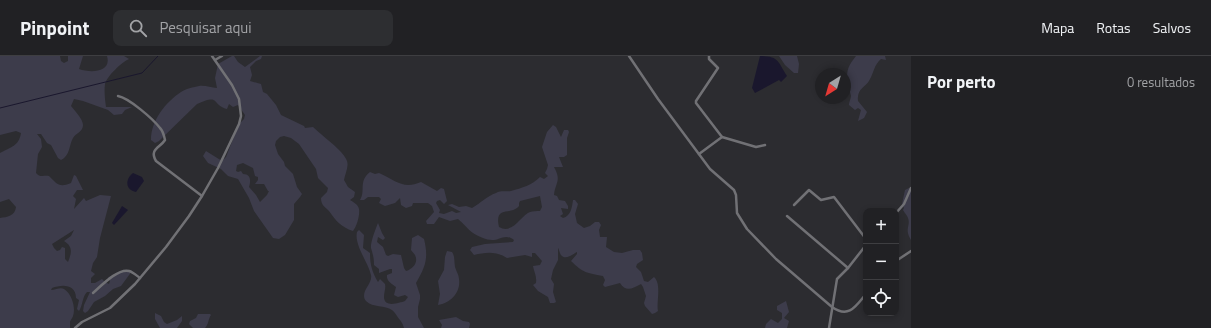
<!DOCTYPE html>
<html lang="pt">
<meta charset="utf-8">
<style>
:root{--surface:#212124;--page:#2d2e31;--text:#f1f3f6;--muted:#a2a3a6;--line:#3e3e41}
body{margin:0;font-family:"Titillium Web",sans-serif;background:var(--page);color:var(--text)}
.controls{position:absolute;right:12px;bottom:12px;display:grid;overflow:hidden;border-radius:8px;box-shadow:0 2px 6px #0003}
.controls button{width:36px;height:36px;display:grid;place-items:center;padding:0;border:0;border-bottom:1px solid var(--line);background:var(--surface);color:var(--text);font:20px sans-serif}
.compass{position:absolute;left:815px;top:12px;width:36px;height:36px;border-radius:50%;background:var(--surface);box-shadow:0 2px 6px #0003;rotate:217deg}
.list{margin:0;padding:0;list-style:none}
h2{display:flex;justify-content:space-between;align-items:center;height:52px;margin:0;padding:0 16px;font-size:17px}
h2 small{font-size:13px;font-weight:400;color:var(--muted)}
.icon{flex:none;width:22px;height:22px;fill:none;stroke:currentColor;stroke-width:2;stroke-linecap:round;stroke-linejoin:round}
.map{position:relative;flex:none;width:911px;height:272px;overflow:hidden}
header{display:flex;align-items:center;gap:24px;box-sizing:border-box;height:56px;padding:0 20px;background:var(--surface);border-bottom:1px solid var(--line)}
header strong{font-size:19px}
nav{display:flex;gap:22px;margin-inline-start:auto;font-size:14px}
.search{width:280px;height:36px;background:var(--page);display:flex;align-items:center;gap:10px;box-sizing:border-box;padding:0 14px;border-radius:8px;color:var(--muted);font-size:15px}
main{display:flex}
aside{flex:1;background:var(--surface)}
.map>svg:first-child{display:block}
.green{fill:#3d3c4b;fill-rule:evenodd}
.water{fill:#1a172d}
.lines{fill:none;stroke-linecap:round;stroke-linejoin:round}
.stream{stroke:#1a172d;stroke-width:1}
.street{stroke:#717175;stroke-width:2.5}
</style>
<header>
<strong>Pinpoint</strong>
<div class="search"><svg class="icon" aria-label="search" viewBox="0 0 24 24"><circle cx="10" cy="10" r="6"/><path d="M15 15l6 6"/></svg>Pesquisar aqui</div>
<nav><a>Mapa</a><a>Rotas</a><a>Salvos</a></nav>
</header>
<main>
<div class="map">
<svg width="911" height="272" viewBox="0 0 911 272">
<rect width="100%" height="100%" fill="#2c2c30"/>
<g class="green">
<path d="M 0,0 L 60,0 L 61,5 L 64,7 L 68,5 L 68,0 L 83,0 L 79,13 C 90,17 112,17 107,0 L 124,0 L 129,3 C 122,6 107,20 105,28 C 104,35 105,44 106,51 L 132,51 L 125,54 L 122,58 L 114,59 L 108,54 L 83,45 L 74,43 L 71,50 C 75,55 83,63 83,69 C 83,76 76,77 73,82 C 69,89 70,100 61,104 L 58,102 L 51,89 L 47,87 L 41,78 L 37,78 L 41,83 L 42,91 L 38,98 L 36,117 C 40,122 44,119 49,120 C 57,128 59,132 71,127 L 74,119 L 76,120 L 83,134 L 77,134 L 73,140 L 76,143 L 74,153 L 84,142 L 86,145 L 100,139 L 111,140 L 100,182 L 97,201 L 93,207 L 91,215 L 95,218 L 91,222 L 91,227 L 95,227 L 102,223 L 105,226 L 109,228 L 110,225 L 108,221 C 116,220 122,214 130,214 L 132,215 L 121,230 L 113,233 L 105,240 L 94,246 L 88,255 L 85,257 L 83,255 L 84,249 L 90,236 L 87,236 C 82,241 83,249 79,255 L 77,253 L 79,244 L 76,242 C 76,228 62,228 52,232 L 51,234 C 56,234 60,231 64,233 C 72,238 76,252 73,260 C 73,261 70,265 70,266 C 70,268 70,270 70,272 L 0,272 L 0,162 C 7,161 15,160 16,151 L 9,143 L 0,146 L 0,97 C 11,91 19,90 21,77 L 16,75 L 0,79 ZM 74,174 L 71,180 L 64,185 C 74,191 71,198 68,206 L 65,203 L 65,192 L 62,191 L 60,194 L 57,195 L 54,192 L 52,188 Z"/>
<path d="M 232,0 L 234,0 L 238,6 L 245,11 L 260,0 L 262,0 L 261,3 L 256,5 L 250,11 L 252,19 L 250,25 L 261,28 L 263,36 L 267,38 L 276,49 L 281,59 L 304,70 L 305,72 L 313,71 C 321,79 344,95 347,105 C 349,111 345,118 344,124 L 348,131 L 355,136 L 354,141 L 350,144 C 353,146 358,148 359,153 C 360,159 357,170 353,175 C 341,171 336,165 329,155 C 325,151 321,149 321,142 L 327,136 L 328,132 L 318,122 L 316,113 L 299,88 L 291,82 L 284,80 L 280,81 L 276,85 L 275,89 L 278,98 L 284,106 L 285,110 L 293,118 L 297,131 L 302,138 L 300,141 L 294,148 L 294,164 L 285,179 L 279,183 L 273,182 L 254,155 L 249,142 L 238,123 L 228,120 L 221,113 L 208,107 L 203,100 L 206,95 L 222,105 L 226,101 L 239,68 L 244,63 L 245,59 L 238,49 L 233,51 L 229,48 L 227,53 C 211,49 221,37 197,48 L 159,85 L 155,87 L 151,84 C 151,64 166,46 181,36 C 185,33 194,31 199,30 C 205,29 211,32 217,32 L 215,22 L 218,8 ZM 243,107 L 253,112 L 255,120 L 258,121 L 258,124 L 255,128 L 264,128 L 268,135 L 269,135 L 267,139 L 260,146 L 256,139 L 249,131 C 251,125 251,118 243,118 L 241,115 L 238,116 L 236,115 L 237,109 Z"/>
<path d="M 779,0 L 797,0 L 799,8 L 798,17 L 794,17 L 785,9 Z"/>
<path d="M 856,0 L 885,0 L 886,4 L 881,3 C 874,9 874,16 870,23 C 866,32 857,31 858,45 L 867,56 L 864,62 L 858,65 L 861,54 L 858,52 L 855,54 L 849,49 C 849,46 851,42 851,40 C 847,21 843,16 856,0 Z"/>
<path d="M 553,69 L 556,71 L 561,81 L 564,74 L 568,74 L 569,76 L 567,82 L 567,99 L 564,101 L 559,101 L 563,111 L 554,111 C 562,125 555,127 554,139 L 557,140 L 559,144 L 565,145 L 568,150 L 568,153 L 561,152 L 563,158 L 560,160 L 563,162 C 571,160 572,151 573,144 L 575,144 L 578,148 L 575,158 L 577,167 L 584,172 L 590,170 L 595,166 L 599,166 L 601,169 L 599,174 L 600,181 L 607,181 L 606,191 L 614,196 L 622,197 L 633,194 L 640,194 L 642,197 L 643,204 L 637,208 L 636,211 L 641,216 L 644,225 L 648,226 L 654,221 C 662,228 656,247 658,255 L 655,257 L 652,258 L 645,250 L 644,247 L 646,240 L 643,231 L 641,228 C 633,232 626,237 620,227 L 605,231 L 603,229 L 605,224 L 603,220 C 587,217 583,217 571,205 L 577,198 L 577,196 C 573,198 566,204 562,200 C 560,199 559,193 558,192 L 558,204 L 553,214 L 551,223 L 554,228 L 553,236 L 556,246 L 554,247 L 550,247 L 548,241 L 538,235 L 533,229 L 536,227 C 537,220 534,216 533,210 L 540,209 L 542,205 L 535,197 L 532,197 L 532,201 L 525,199 L 507,202 C 496,195 486,196 474,199 L 470,194 L 472,191 L 485,188 L 513,186 L 514,184 C 505,177 500,184 492,184 C 490,184 485,183 483,182 C 469,177 468,171 458,163 L 450,165 L 439,161 L 434,168 L 427,168 L 426,165 L 434,156 L 432,150 L 428,147 L 413,147 L 412,150 L 406,152 L 401,149 L 400,142 L 395,147 L 385,150 L 379,147 L 381,143 L 379,141 L 368,141 L 364,144 L 360,144 C 366,135 358,125 370,116 L 375,118 L 379,117 C 395,124 403,134 421,126 L 437,135 L 441,132 L 444,133 L 447,145 L 444,148 L 440,144 L 437,145 L 436,147 L 440,154 L 439,157 L 444,158 L 452,155 L 456,157 L 461,156 L 448,149 L 452,148 L 459,151 L 466,150 L 472,152 C 481,147 487,140 496,137 C 501,134 507,136 511,135 C 522,132 532,129 540,121 L 544,123 L 548,120 L 545,117 L 547,113 L 548,109 L 542,91 L 547,76 ZM 540,140 L 542,151 L 540,155 C 537,155 533,155 530,156 C 521,159 513,179 499,171 C 494,149 511,160 519,150 L 519,147 L 520,145 Z"/>
<path d="M 911,131 L 911,184 C 904,172 911,170 908,162 C 907,159 904,156 903,154 L 904,152 L 902,148 L 905,134 Z"/>
<path d="M 378,167 L 382,177 L 385,182 L 383,184 L 378,181 L 377,186 L 383,191 L 386,199 L 388,200 L 393,198 L 401,199 L 404,212 L 406,215 C 412,213 419,207 415,199 C 414,197 412,196 411,194 L 412,182 L 418,179 L 424,183 C 429,203 425,211 416,227 L 420,239 L 420,243 L 418,251 L 418,261 L 424,272 L 404,272 C 403,268 402,267 400,264 C 397,261 396,257 392,254 C 385,249 373,252 366,245 C 359,236 373,228 371,219 C 368,206 354,189 357,176 L 359,174 L 364,179 L 363,192 L 370,197 C 370,208 372,216 378,226 L 380,223 L 385,228 C 386,232 384,236 384,241 C 384,252 399,247 405,245 L 408,241 L 405,239 L 398,241 L 394,239 L 396,231 C 392,228 386,225 387,219 L 392,217 L 392,213 L 390,213 L 379,217 L 379,213 L 374,209 C 374,202 373,199 371,192 C 370,187 376,172 378,167 Z"/>
<path d="M 447,195 L 452,196 C 455,200 454,205 455,211 C 456,215 459,219 459,223 C 461,236 451,247 438,249 L 440,238 L 438,225 L 444,214 L 445,201 Z"/>
<path d="M 786,245 L 789,256 L 784,262 L 789,265 L 787,272 L 765,272 L 766,268 L 771,263 L 778,267 L 782,263 L 782,257 L 777,254 L 777,250 Z"/>
<path d="M 155,257 L 161,260 L 164,266 L 167,268 L 177,264 L 182,260 L 182,265 L 177,272 L 160,272 L 155,263 Z"/>
<path d="M 198,258 L 210,258 L 211,259 C 208,263 209,268 205,272 L 193,272 L 189,268 L 190,265 L 196,262 Z"/>
<path d="M 456,261 L 463,265 L 469,266 L 470,268 L 469,272 L 441,272 L 442,269 L 439,264 Z"/>
</g>
<g class="water">
<path d="M 760,0 C 779,0 778,6 787,20 L 781,26 L 779,24 L 755,37 L 752,32 Z"/>
<path d="M 133,117 L 142,121 L 144,125 L 136,136 C 125,134 125,123 133,117 Z"/>
<path d="M 122,150 L 128,154 L 114,169 L 112,167 Z"/>
</g>
<g class="lines">
<path class="stream" d="M 0,52 L 142,17 L 158,0"/>
<g class="street">
<path d="M 629,0 L 658,43 L 710,113 L 734,134 L 736,139 L 737,157 L 747,173 L 776,203 L 832,251 C 849,263 856,250 866,238"/>
<path d="M 215,4 L 222,0"/>
<path d="M 118,40 C 129,42 153,63 160,72 C 163,75 164,79 165,84 C 160,92 149,93 156,105 L 202,140"/>
<path d="M 722,81 L 756,91 L 765,89"/>
<path d="M 699,98 L 722,81 L 696,47 L 696,45 L 718,12 L 709,3 L 709,0"/>
<path d="M 794,149 L 809,134 L 821,144 L 834,141 L 866,183"/>
<path d="M 896,157 L 904,148 L 911,132"/>
<path d="M 787,160 L 848,212"/>
<path d="M 896,205 L 911,195"/>
<path d="M 93,237 C 101,230 118,212 129,215 C 133,216 137,220 140,222"/>
<path d="M 75,272 L 82,266 L 110,252 L 135,228 L 166,191 L 189,160 L 202,140 L 218,112 L 239,68 L 241,60 L 239,43 L 232,29 L 212,0"/>
<path d="M 829,272 L 837,223 L 848,212 L 866,189"/>
</g>
</g>
</svg>
<div class="controls">
<button>+</button>
<button>−</button>
<button><svg class="icon" aria-label="locate" viewBox="0 0 24 24"><circle cx="12" cy="12" r="6"/><path d="M12 2v4M12 18v4M2 12h4M18 12h4"/></svg></button>
</div>
<svg class="compass" viewBox="-18 -18 36 36"><path d="M0-13l5 13h-10z" fill="#e53935"/><path d="M0 13l5-13h-10z" fill="#a2a3a6"/></svg>
</div>
<aside>
<h2>Por perto<small>0 resultados</small></h2>
<ul class="list">
</ul>
</aside>
</main>
